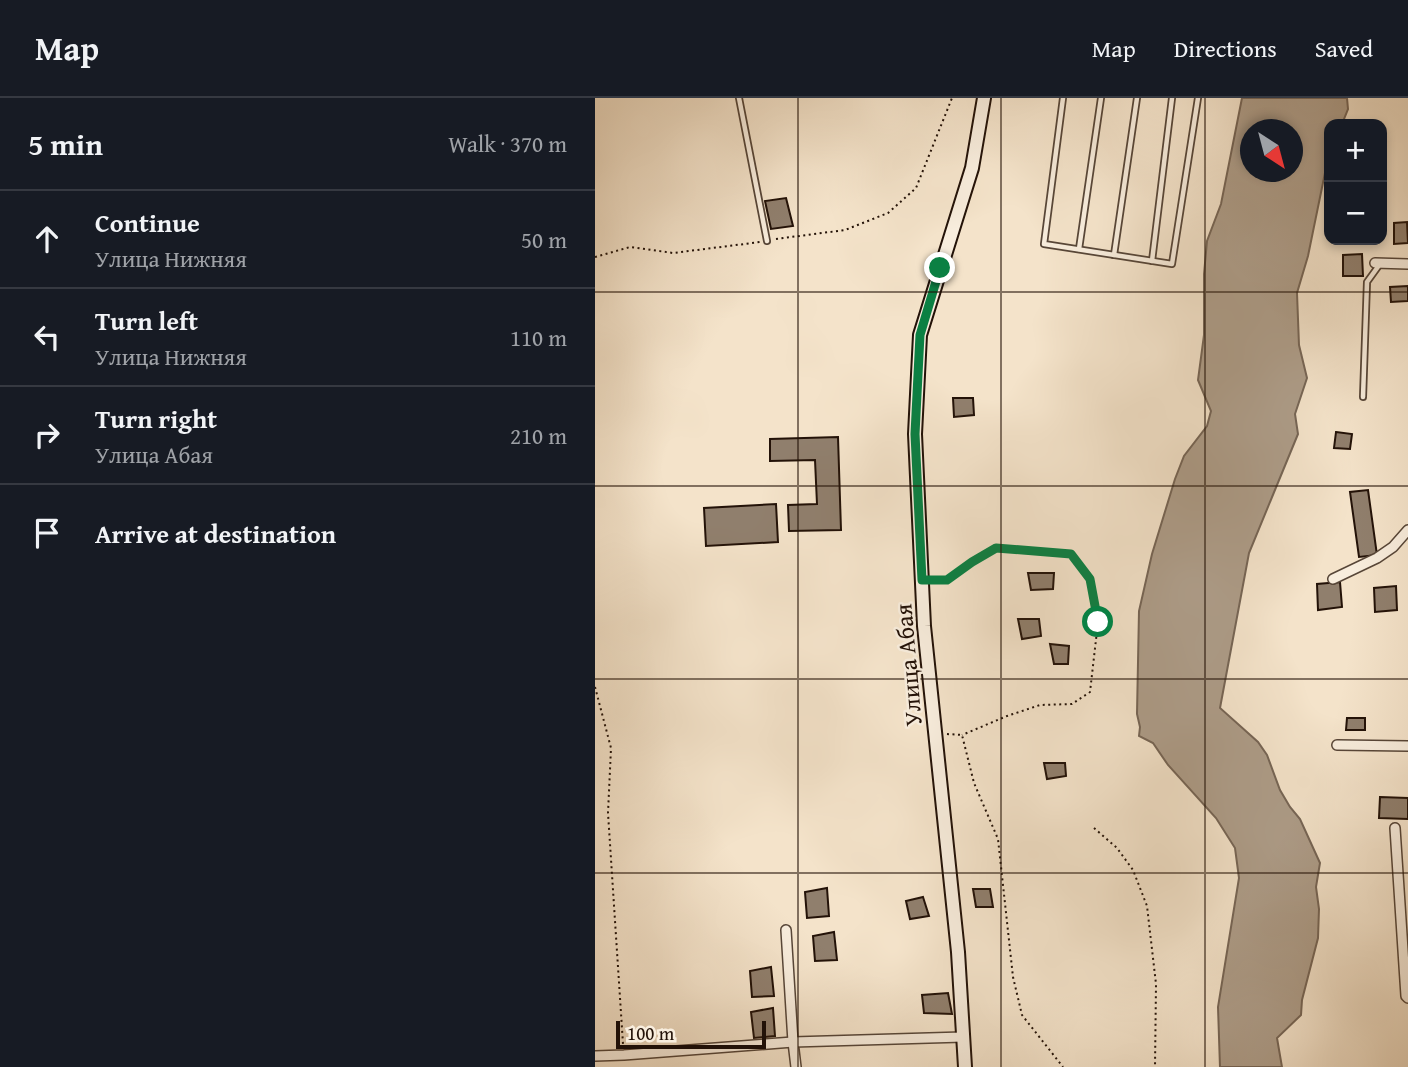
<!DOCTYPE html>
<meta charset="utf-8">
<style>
:root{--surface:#171b24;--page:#20242c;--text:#f1f3f6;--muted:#9ea1a6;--line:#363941}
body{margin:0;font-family:"Gentium Book Plus",serif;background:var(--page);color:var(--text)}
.controls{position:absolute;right:21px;top:21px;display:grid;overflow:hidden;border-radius:14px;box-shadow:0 4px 10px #0003}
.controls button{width:63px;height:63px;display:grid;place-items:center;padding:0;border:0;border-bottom:2px solid var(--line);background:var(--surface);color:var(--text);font:35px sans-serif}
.compass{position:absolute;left:645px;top:21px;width:63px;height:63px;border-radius:50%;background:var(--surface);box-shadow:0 4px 10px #0003;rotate:144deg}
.scale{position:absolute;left:21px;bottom:18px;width:150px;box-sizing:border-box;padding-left:7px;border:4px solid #231208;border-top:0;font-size:19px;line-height:24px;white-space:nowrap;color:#231208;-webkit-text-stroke:5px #f8eddd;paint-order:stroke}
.stop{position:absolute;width:21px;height:21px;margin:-16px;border:5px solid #0b8043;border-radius:50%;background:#fff}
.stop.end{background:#0b8043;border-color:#fff;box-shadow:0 2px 7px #0008}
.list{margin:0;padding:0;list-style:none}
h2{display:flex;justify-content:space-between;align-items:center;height:91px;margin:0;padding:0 28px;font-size:30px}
h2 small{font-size:23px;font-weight:400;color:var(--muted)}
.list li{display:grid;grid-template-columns:46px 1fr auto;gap:21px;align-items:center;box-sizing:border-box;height:98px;padding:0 28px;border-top:2px solid var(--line)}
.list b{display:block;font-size:26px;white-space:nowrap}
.list p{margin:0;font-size:23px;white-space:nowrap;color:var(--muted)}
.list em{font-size:23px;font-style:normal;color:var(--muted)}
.icon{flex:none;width:38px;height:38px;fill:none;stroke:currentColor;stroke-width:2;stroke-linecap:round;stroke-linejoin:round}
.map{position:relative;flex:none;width:813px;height:969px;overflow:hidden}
header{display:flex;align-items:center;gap:42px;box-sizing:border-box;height:98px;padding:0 35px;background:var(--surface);border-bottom:2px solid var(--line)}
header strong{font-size:33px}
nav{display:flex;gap:38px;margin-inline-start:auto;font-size:24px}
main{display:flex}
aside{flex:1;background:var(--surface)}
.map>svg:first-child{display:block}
.water{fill:#ad9c88;stroke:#766555;stroke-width:2;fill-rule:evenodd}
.building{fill:#907f6d;stroke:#231208;stroke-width:2}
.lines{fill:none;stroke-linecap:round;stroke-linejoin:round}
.lane-casing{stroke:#574638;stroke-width:8}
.street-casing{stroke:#574638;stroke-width:12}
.secondary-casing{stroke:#231208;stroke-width:16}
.path{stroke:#231208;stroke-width:2;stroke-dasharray:2 3.5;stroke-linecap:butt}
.lane{stroke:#f8eddd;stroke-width:4.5}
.street{stroke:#f8eddd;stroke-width:9}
.secondary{stroke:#f8eddd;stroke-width:12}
.route{stroke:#0b8043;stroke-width:9}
.grid{fill:none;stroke:#231208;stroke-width:2;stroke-opacity:0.55}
.labels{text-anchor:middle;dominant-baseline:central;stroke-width:5;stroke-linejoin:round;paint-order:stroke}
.street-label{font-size:24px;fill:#231208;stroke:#f8eddd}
</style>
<header>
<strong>Map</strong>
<nav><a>Map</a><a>Directions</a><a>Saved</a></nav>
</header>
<main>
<aside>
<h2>5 min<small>Walk · 370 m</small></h2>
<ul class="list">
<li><svg class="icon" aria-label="ahead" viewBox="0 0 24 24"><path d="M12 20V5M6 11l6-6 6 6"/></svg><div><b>Continue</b><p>Улица Нижняя</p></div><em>50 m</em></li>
<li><svg class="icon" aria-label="left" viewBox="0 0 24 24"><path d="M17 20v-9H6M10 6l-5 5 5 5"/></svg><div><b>Turn left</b><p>Улица Нижняя</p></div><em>110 m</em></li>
<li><svg class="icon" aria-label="right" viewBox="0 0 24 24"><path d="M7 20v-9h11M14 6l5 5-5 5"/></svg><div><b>Turn right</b><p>Улица Абая</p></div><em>210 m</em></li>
<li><svg class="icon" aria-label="arrive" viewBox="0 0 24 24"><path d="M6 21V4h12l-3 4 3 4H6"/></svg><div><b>Arrive at destination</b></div></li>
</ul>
</aside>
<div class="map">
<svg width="813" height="969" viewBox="0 0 813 969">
<rect width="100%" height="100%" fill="#f4e3ca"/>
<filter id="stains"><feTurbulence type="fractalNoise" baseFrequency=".00286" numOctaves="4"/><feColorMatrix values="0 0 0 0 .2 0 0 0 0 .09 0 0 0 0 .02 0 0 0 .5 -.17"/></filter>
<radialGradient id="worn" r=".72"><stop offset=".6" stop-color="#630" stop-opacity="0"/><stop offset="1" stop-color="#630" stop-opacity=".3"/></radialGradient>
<path class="water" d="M 647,0 L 752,0 L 753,11 L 747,26 L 734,26 L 734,60 L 731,70 L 713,158 L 702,195 L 704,247 L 712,280 L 700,316 L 703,336 L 654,455 L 625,610 L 663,644 L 672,657 L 685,692 L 695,709 L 705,721 L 725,765 L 721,789 L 724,811 L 723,840 L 707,902 L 706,917 L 682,940 L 687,969 L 625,969 L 623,909 L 644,780 L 640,750 L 621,720 L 573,667 L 558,645 L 544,638 L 545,629 L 542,616 L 544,513 L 557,456 L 580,381 L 589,358 L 612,328 L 616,313 L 603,282 L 609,237 L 609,176 L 612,143 L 626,106 ZM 656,32 L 698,32 L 698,74 L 656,74 Z"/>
<g class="building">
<path d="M 191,100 L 198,128 L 176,131 L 170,103 Z"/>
<path d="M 812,124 L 813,145 L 799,146 L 799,125 Z"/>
<path d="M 767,156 L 768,178 L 748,178 L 748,157 Z"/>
<path d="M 813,188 L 813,203 L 796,204 L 795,189 Z"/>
<path d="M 358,300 L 378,300 L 379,317 L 359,319 Z"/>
<path d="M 741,334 L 757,336 L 755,351 L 739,350 Z"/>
<path d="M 243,339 L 246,432 L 194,433 L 193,407 L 222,406 L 220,362 L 175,363 L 175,341 Z"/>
<path d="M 773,392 L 782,457 L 764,459 L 755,394 Z"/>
<path d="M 181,406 L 183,444 L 111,448 L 109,410 Z"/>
<path d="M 433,475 L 459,475 L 458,491 L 436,492 Z"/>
<path d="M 745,484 L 747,509 L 723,512 L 722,486 Z"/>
<path d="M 801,488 L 802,512 L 780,514 L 779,490 Z"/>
<path d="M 423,521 L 444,521 L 446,538 L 427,541 Z"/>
<path d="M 455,546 L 474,548 L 473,566 L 459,566 Z"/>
<path d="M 752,620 L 770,620 L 770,632 L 751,632 Z"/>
<path d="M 449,665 L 470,665 L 471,678 L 452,681 Z"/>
<path d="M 785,699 L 813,700 L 813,721 L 784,720 Z"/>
<path d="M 232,790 L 234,818 L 212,820 L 210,794 Z"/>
<path d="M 378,791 L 395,791 L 398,809 L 381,809 Z"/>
<path d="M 328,799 L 334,818 L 315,821 L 311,803 Z"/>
<path d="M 239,834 L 242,862 L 220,863 L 218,838 Z"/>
<path d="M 176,869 L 179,898 L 157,899 L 155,873 Z"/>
<path d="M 353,895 L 357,916 L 329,915 L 327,897 Z"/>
<path d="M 178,910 L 180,938 L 159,940 L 156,914 Z"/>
</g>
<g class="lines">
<defs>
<g id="lane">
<path d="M 144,0 L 172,143"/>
<path d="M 468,0 L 449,146 L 577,166 L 603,0"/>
<path d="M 484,151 L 506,0"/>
<path d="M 519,157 L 542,0"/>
<path d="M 557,163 L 577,0"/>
<path d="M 768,299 L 772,184 L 785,166"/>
</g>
<g id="street">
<path d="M 780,165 L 813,166"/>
<path d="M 738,481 L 782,460 L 798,449 L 813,432"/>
<path d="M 742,647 L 813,648"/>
<path d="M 800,730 L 811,898 L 813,900"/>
<path d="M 191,832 L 198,944 L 201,969"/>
<path d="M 0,958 L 29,957 L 198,944 L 368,939"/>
</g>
<path id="secondary" d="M 370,969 L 363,854 L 329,528 L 320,336 L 325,237 L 377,70 L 389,0"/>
</defs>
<use href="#lane" class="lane-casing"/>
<use href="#street" class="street-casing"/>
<use href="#secondary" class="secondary-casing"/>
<g class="path">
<path d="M 181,141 L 250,132 L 293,115 L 321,90 L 357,0"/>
<path d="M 0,159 L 35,149 L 78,155 L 165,144"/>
<path d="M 340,482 L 352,483 L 377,464 L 401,450 L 437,452 L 476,456 L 495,481 L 503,524 L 495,594 L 477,606 L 445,607 L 412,618 L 367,637"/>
<path d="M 0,589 L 16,650 L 13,715 L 28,946"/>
<path d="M 352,636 L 367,637 L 379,685 L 403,741 L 418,879 L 427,917 L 468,969"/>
<path d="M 499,730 L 522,750 L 538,772 L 552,808 L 561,886 L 560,969"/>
</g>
<use href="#lane" class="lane"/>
<use href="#street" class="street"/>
<use href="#secondary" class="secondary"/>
</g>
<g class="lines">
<path class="route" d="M 345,170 L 325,237 L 320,336 L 327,482 L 352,482 L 377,464 L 401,450 L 476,456 L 495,481 L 503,524"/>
</g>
<path class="grid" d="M 203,0 L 203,969M 406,0 L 406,969M 610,0 L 610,969M 0,194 L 813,194M 0,388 L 813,388M 0,581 L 813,581M 0,775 L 813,775"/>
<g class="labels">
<g class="street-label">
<text transform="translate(313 567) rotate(-95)">Улица Абая</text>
</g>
</g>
<rect width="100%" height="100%" filter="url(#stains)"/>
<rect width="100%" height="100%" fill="url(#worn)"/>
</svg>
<div class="controls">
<button>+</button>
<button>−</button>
</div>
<svg class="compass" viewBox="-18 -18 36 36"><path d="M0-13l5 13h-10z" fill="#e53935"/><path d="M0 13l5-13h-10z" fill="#9ea1a6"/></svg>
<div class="scale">100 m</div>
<div class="stop" style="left:503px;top:524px"></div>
<div class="stop end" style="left:345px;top:170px"></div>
</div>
</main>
